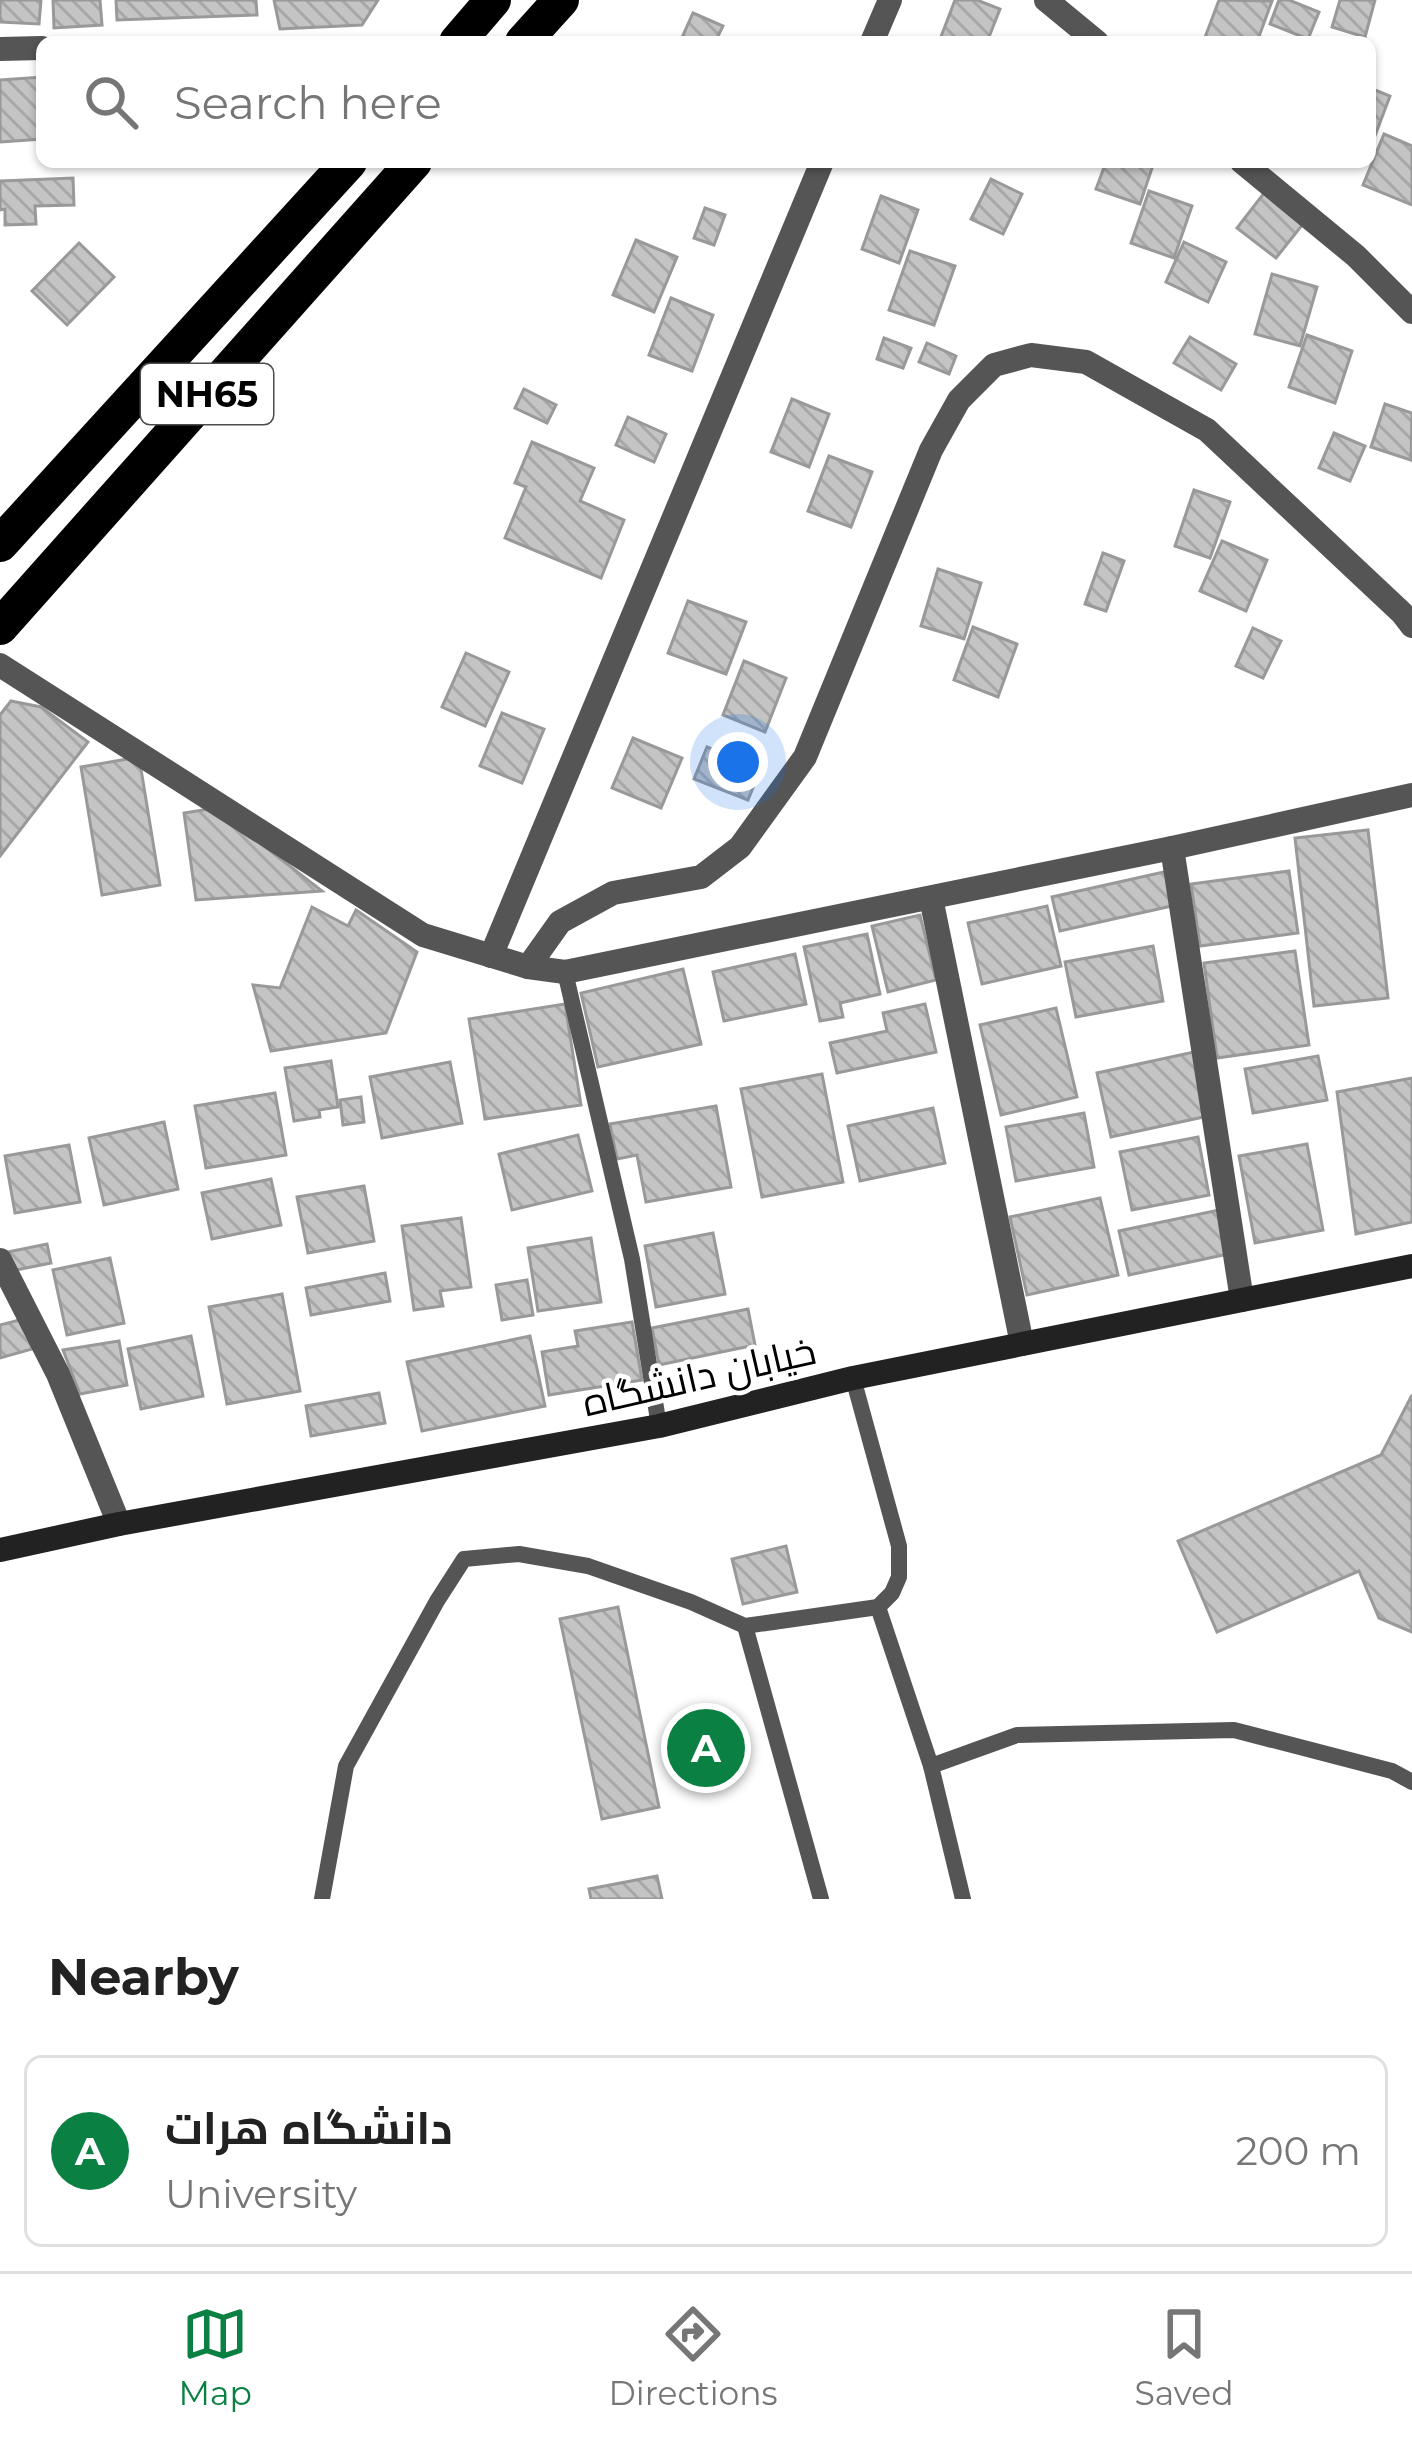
<!DOCTYPE html>
<meta charset="utf-8">
<style>
:root{--surface:#fff;--page:#f6f6f6;--text:#222;--muted:#767676;--line:#e0e0e0;--accent:#0b8043}
body{margin:0;font-family:Montserrat,Cairo,sans-serif;background:var(--page);color:var(--text)}
.you{position:absolute;left:738px;top:762px;width:42px;height:42px;margin:-30px;border:9px solid #fff;border-radius:50%;background:#1a73e8;box-shadow:0 0 0 18px #1a73e833}
.badge{display:grid;place-items:center;width:78px;height:78px;border-radius:50%;background:var(--accent);color:#fff;font-size:39px;font-weight:700}
.pin{position:absolute;translate:-50% -50%;border:6px solid #fff;box-shadow:0 3px 12px #0006}
.list{margin:0;padding:0;list-style:none}
h2{display:flex;justify-content:space-between;align-items:center;height:156px;margin:0;padding:0 48px;font-size:51px}
h2 small{font-size:39px;font-weight:400;color:var(--muted)}
.list li{display:grid;grid-template-columns:78px 1fr auto;gap:36px;align-items:center;box-sizing:border-box;height:192px;margin:0 24px 24px;padding:0 24px;border:3px solid var(--line);border-radius:18px}
.list b{display:block;font-size:45px;white-space:nowrap}
.list p{margin:0;font-size:39px;white-space:nowrap;color:var(--muted)}
.list em{font-size:39px;font-style:normal;color:var(--muted)}
.icon{flex:none;width:66px;height:66px;fill:none;stroke:currentColor;stroke-width:2;stroke-linecap:round;stroke-linejoin:round}
.map{position:relative;flex:none;width:1412px;height:1899px;overflow:hidden}
.search{position:absolute;background:var(--surface);box-shadow:0 3px 9px #0004;left:36px;right:36px;top:36px;height:132px;display:flex;align-items:center;gap:30px;box-sizing:border-box;padding:0 42px;border-radius:18px;color:var(--muted);font-size:45px}
.sheet{height:372px;background:var(--surface)}
nav{display:flex;justify-content:space-around;align-items:center;box-sizing:border-box;height:168px;border-top:3px solid var(--line);background:var(--surface);font-size:33px;color:var(--muted)}
nav a{display:grid;justify-items:center;gap:6px}
nav .on{color:var(--accent)}
.map>svg:first-child{display:block}
.building{fill:url(#building-back-hatch);stroke:#999;stroke-width:3}
.lines{fill:none;stroke-linecap:round;stroke-linejoin:round}
.lane{stroke:#555;stroke-width:16}
.street{stroke:#555;stroke-width:24}
.secondary{stroke:#222;stroke-width:24}
.highway{stroke:#000;stroke-width:36}
.labels{text-anchor:middle;dominant-baseline:central;stroke-width:9;stroke-linejoin:round;paint-order:stroke}
.shield{fill:#fff;stroke:#4c4c4c;stroke-width:3}
.shield-label{font-size:36px;font-weight:bold;fill:#000}
.street-label{font-size:39px;fill:#000;stroke:#fff}
</style>
<div class="map">
<svg width="1412" height="1899" viewBox="0 0 1412 1899">
<defs>
<pattern id="building-back-hatch" width="6" height="6" patternUnits="userSpaceOnUse" patternTransform="scale(3)"><rect width="6" height="6" fill="#c4c4c4"/><path d="M-1 5l2 2M0 0l6 6M5-1l2 2" fill="none" stroke="#a7a7a7"/></pattern>
</defs>
<rect width="100%" height="100%" fill="#fff"/>
<g class="building">
<path d="M 0,0 L 41,0 L 39,24 L 0,22 Z"/>
<path d="M 53,0 L 100,0 L 102,25 L 54,28 Z"/>
<path d="M 116,0 L 256,0 L 257,15 L 117,20 Z"/>
<path d="M 274,0 L 378,0 L 362,25 L 280,29 Z"/>
<path d="M 955,0 L 977,0 L 1000,9 L 987,42 L 939,42 Z"/>
<path d="M 1219,0 L 1272,1 L 1257,42 L 1204,40 Z"/>
<path d="M 1279,0 L 1289,0 L 1319,12 L 1308,39 L 1270,24 Z"/>
<path d="M 1340,0 L 1375,0 L 1365,37 L 1332,27 Z"/>
<path d="M 693,13 L 723,26 L 715,42 L 680,42 Z"/>
<path d="M 42,77 L 42,139 L 0,142 L 0,80 Z"/>
<path d="M 1370,88 L 1390,96 L 1370,149 Z"/>
<path d="M 1384,134 L 1412,146 L 1412,205 L 1363,185 Z"/>
<path d="M 1106,162 L 1154,162 L 1140,204 L 1096,189 Z"/>
<path d="M 73,178 L 74,205 L 35,206 L 36,224 L 5,225 L 5,209 L 0,210 L 0,181 Z"/>
<path d="M 991,179 L 1022,194 L 1003,234 L 971,219 Z"/>
<path d="M 1149,191 L 1192,206 L 1174,258 L 1131,243 Z"/>
<path d="M 1264,193 L 1303,224 L 1276,258 L 1237,228 Z"/>
<path d="M 881,196 L 918,210 L 899,263 L 862,249 Z"/>
<path d="M 705,208 L 725,215 L 714,245 L 694,238 Z"/>
<path d="M 636,240 L 677,257 L 654,312 L 613,295 Z"/>
<path d="M 1184,242 L 1226,262 L 1208,302 L 1166,282 Z"/>
<path d="M 79,243 L 114,277 L 67,325 L 32,291 Z"/>
<path d="M 910,251 L 955,266 L 934,325 L 889,310 Z"/>
<path d="M 1272,274 L 1317,287 L 1300,346 L 1255,334 Z"/>
<path d="M 671,298 L 713,315 L 692,371 L 649,355 Z"/>
<path d="M 1307,335 L 1352,351 L 1335,403 L 1289,387 Z"/>
<path d="M 1190,337 L 1236,364 L 1221,390 L 1174,363 Z"/>
<path d="M 884,338 L 911,348 L 903,368 L 877,359 Z"/>
<path d="M 927,343 L 956,356 L 949,374 L 919,362 Z"/>
<path d="M 524,389 L 556,405 L 547,423 L 515,408 Z"/>
<path d="M 792,399 L 829,414 L 809,467 L 771,452 Z"/>
<path d="M 1385,404 L 1412,413 L 1411,460 L 1371,447 Z"/>
<path d="M 628,417 L 666,434 L 654,462 L 616,445 Z"/>
<path d="M 1334,433 L 1365,446 L 1350,481 L 1319,468 Z"/>
<path d="M 532,442 L 594,468 L 580,501 L 624,520 L 601,578 L 505,538 L 526,487 L 515,483 Z"/>
<path d="M 829,456 L 872,472 L 851,527 L 808,511 Z"/>
<path d="M 1194,490 L 1230,502 L 1210,558 L 1175,546 Z"/>
<path d="M 1222,541 L 1267,560 L 1246,611 L 1200,591 Z"/>
<path d="M 1103,553 L 1124,561 L 1106,611 L 1085,604 Z"/>
<path d="M 938,569 L 981,583 L 964,639 L 921,626 Z"/>
<path d="M 688,601 L 746,622 L 726,674 L 668,653 Z"/>
<path d="M 973,627 L 1017,644 L 998,697 L 954,680 Z"/>
<path d="M 1253,628 L 1281,641 L 1263,678 L 1236,666 Z"/>
<path d="M 466,653 L 509,672 L 485,726 L 442,707 Z"/>
<path d="M 744,661 L 786,678 L 765,732 L 723,715 Z"/>
<path d="M 11,701 L 41,707 L 88,742 L 0,856 L 0,715 Z"/>
<path d="M 502,713 L 544,729 L 522,783 L 480,766 Z"/>
<path d="M 633,738 L 682,758 L 661,808 L 612,788 Z"/>
<path d="M 707,747 L 761,768 L 748,800 L 694,779 Z"/>
<path d="M 139,757 L 160,885 L 102,895 L 81,767 Z"/>
<path d="M 215,808 L 322,891 L 196,900 L 184,813 Z"/>
<path d="M 1368,830 L 1388,998 L 1314,1006 L 1295,838 Z"/>
<path d="M 1168,871 L 1176,905 L 1060,931 L 1052,897 Z"/>
<path d="M 1289,871 L 1298,933 L 1200,946 L 1191,884 Z"/>
<path d="M 1047,906 L 1061,966 L 982,984 L 968,923 Z"/>
<path d="M 312,907 L 348,926 L 356,910 L 417,952 L 386,1033 L 271,1051 L 253,985 L 280,988 Z"/>
<path d="M 920,915 L 936,980 L 888,992 L 872,926 Z"/>
<path d="M 867,934 L 880,994 L 840,1003 L 843,1017 L 820,1021 L 804,947 Z"/>
<path d="M 1153,946 L 1163,1001 L 1076,1017 L 1065,962 Z"/>
<path d="M 1295,951 L 1309,1045 L 1217,1058 L 1204,963 Z"/>
<path d="M 795,954 L 806,1004 L 724,1021 L 713,972 Z"/>
<path d="M 683,969 L 701,1044 L 598,1067 L 581,993 Z"/>
<path d="M 565,1004 L 581,1105 L 485,1119 L 469,1019 Z"/>
<path d="M 925,1004 L 936,1052 L 837,1073 L 830,1043 L 887,1031 L 883,1013 Z"/>
<path d="M 1056,1008 L 1077,1097 L 1001,1115 L 980,1025 Z"/>
<path d="M 1194,1052 L 1208,1116 L 1111,1137 L 1097,1073 Z"/>
<path d="M 1318,1056 L 1327,1100 L 1253,1113 L 1245,1069 Z"/>
<path d="M 331,1061 L 338,1107 L 319,1110 L 320,1117 L 294,1121 L 285,1068 Z"/>
<path d="M 450,1062 L 462,1123 L 382,1138 L 370,1077 Z"/>
<path d="M 822,1074 L 843,1182 L 762,1197 L 741,1089 Z"/>
<path d="M 1412,1078 L 1412,1222 L 1356,1234 L 1337,1092 Z"/>
<path d="M 275,1093 L 286,1155 L 206,1168 L 195,1106 Z"/>
<path d="M 361,1097 L 364,1122 L 343,1125 L 340,1100 Z"/>
<path d="M 716,1106 L 731,1187 L 646,1202 L 637,1155 L 617,1159 L 610,1124 Z"/>
<path d="M 933,1108 L 945,1163 L 860,1181 L 848,1126 Z"/>
<path d="M 1084,1113 L 1094,1167 L 1016,1181 L 1006,1127 Z"/>
<path d="M 164,1122 L 178,1189 L 104,1205 L 89,1138 Z"/>
<path d="M 578,1135 L 592,1191 L 512,1210 L 499,1154 Z"/>
<path d="M 1198,1137 L 1209,1195 L 1132,1210 L 1120,1152 Z"/>
<path d="M 1307,1144 L 1323,1230 L 1255,1243 L 1239,1156 Z"/>
<path d="M 69,1145 L 80,1202 L 15,1213 L 5,1156 Z"/>
<path d="M 271,1179 L 281,1225 L 212,1239 L 202,1193 Z"/>
<path d="M 364,1186 L 374,1241 L 308,1253 L 297,1197 Z"/>
<path d="M 1100,1198 L 1118,1275 L 1027,1295 L 1010,1217 Z"/>
<path d="M 1219,1210 L 1228,1254 L 1129,1275 L 1119,1231 Z"/>
<path d="M 461,1218 L 471,1287 L 440,1291 L 443,1306 L 414,1310 L 402,1226 Z"/>
<path d="M 713,1233 L 725,1294 L 656,1307 L 645,1246 Z"/>
<path d="M 591,1238 L 601,1302 L 538,1311 L 528,1248 Z"/>
<path d="M 47,1244 L 51,1263 L 11,1271 L 8,1252 Z"/>
<path d="M 110,1258 L 124,1323 L 67,1335 L 53,1270 Z"/>
<path d="M 385,1273 L 390,1301 L 311,1315 L 306,1288 Z"/>
<path d="M 527,1280 L 533,1315 L 502,1320 L 496,1285 Z"/>
<path d="M 282,1294 L 300,1391 L 227,1404 L 209,1307 Z"/>
<path d="M 748,1309 L 755,1345 L 659,1365 L 652,1328 Z"/>
<path d="M 23,1319 L 32,1349 L 0,1358 L 0,1325 Z"/>
<path d="M 632,1322 L 642,1380 L 549,1395 L 542,1352 L 578,1346 L 575,1331 Z"/>
<path d="M 191,1336 L 203,1396 L 141,1409 L 128,1349 Z"/>
<path d="M 530,1336 L 545,1406 L 422,1431 L 407,1362 Z"/>
<path d="M 119,1341 L 127,1385 L 80,1394 L 63,1350 Z"/>
<path d="M 379,1393 L 385,1423 L 311,1436 L 306,1406 Z"/>
<path d="M 1412,1395 L 1412,1632 L 1379,1618 L 1359,1571 L 1217,1632 L 1178,1541 L 1381,1455 Z"/>
<path d="M 786,1546 L 797,1592 L 743,1604 L 732,1559 Z"/>
<path d="M 618,1607 L 659,1807 L 602,1819 L 560,1619 Z"/>
<path d="M 657,1876 L 662,1899 L 591,1899 L 589,1889 Z"/>
</g>
<g class="lines">
<g class="lane">
<path d="M 565,972 L 632,1259 L 659,1426"/>
<path d="M 853,1378 L 899,1546 L 899,1577 L 892,1593 L 878,1607"/>
<path d="M 745,1626 L 821,1899"/>
<path d="M 931,1766 L 1017,1735 L 1234,1730 L 1392,1771 L 1412,1782"/>
<path d="M 322,1899 L 346,1766 L 437,1601 L 464,1559 L 519,1554 L 588,1566 L 691,1602 L 745,1626 L 878,1607 L 931,1766 L 963,1899"/>
</g>
<g class="street">
<path d="M 1046,0 L 1097,42"/>
<path d="M 872,42 L 890,0"/>
<path d="M 0,49 L 42,48"/>
<path d="M 1242,162 L 1356,256 L 1412,312"/>
<path d="M 0,665 L 423,935 L 528,967 L 565,972 L 1172,848 L 1412,795"/>
<path d="M 1172,848 L 1242,1300"/>
<path d="M 931,898 L 1022,1344"/>
<path d="M 491,956 L 822,162"/>
<path d="M 528,967 L 560,922 L 613,893 L 701,877 L 740,847 L 805,757 L 931,450 L 959,400 L 994,365 L 1031,355 L 1086,362 L 1207,430 L 1402,613 L 1412,626"/>
<path d="M 0,1260 L 58,1374 L 119,1524"/>
</g>
<path class="secondary" d="M 0,1550 L 119,1524 L 659,1426 L 853,1378 L 1412,1266"/>
<g class="highway">
<path d="M 457,42 L 493,0"/>
<path d="M 523,42 L 561,0"/>
<path d="M 0,544 L 349,162"/>
<path d="M 0,627 L 414,162"/>
</g>
</g>
<g class="labels">
<rect class="shield" x="141" y="364" width="132" height="60" rx="9"/>
<g class="shield-label">
<text x="207" y="394">NH65</text>
</g>
<g class="street-label">
<text transform="translate(699 1376) rotate(-13)">خیابان دانشگاه</text>
</g>
</g>
</svg>
<div class="you"></div>
<div class="pin badge" style="left:706px;top:1748px">A</div>
<div class="search"><svg class="icon" aria-label="search" viewBox="0 0 24 24"><circle cx="10" cy="10" r="6"/><path d="M15 15l6 6"/></svg>Search here</div>
</div>
<section class="sheet">
<h2>Nearby<small></small></h2>
<ul class="list">
<li><span class="badge">A</span><div><b>دانشگاه هرات</b><p>University</p></div><em>200 m</em></li>
</ul>
</section>
<nav>
<a class="on"><svg class="icon" aria-label="map" viewBox="0 0 24 24"><path d="M3 6l6-2 6 2 6-2v14l-6 2-6-2-6 2zM9 4v14M15 6v14"/></svg>Map</a>
<a><svg class="icon" aria-label="directions" viewBox="0 0 24 24"><path d="M12 3l9 9-9 9-9-9zM9 14v-3h6M13 9l2 2-2 2"/></svg>Directions</a>
<a><svg class="icon" aria-label="saved" viewBox="0 0 24 24"><path d="M7 4h10v16l-5-4-5 4z"/></svg>Saved</a>
</nav>
